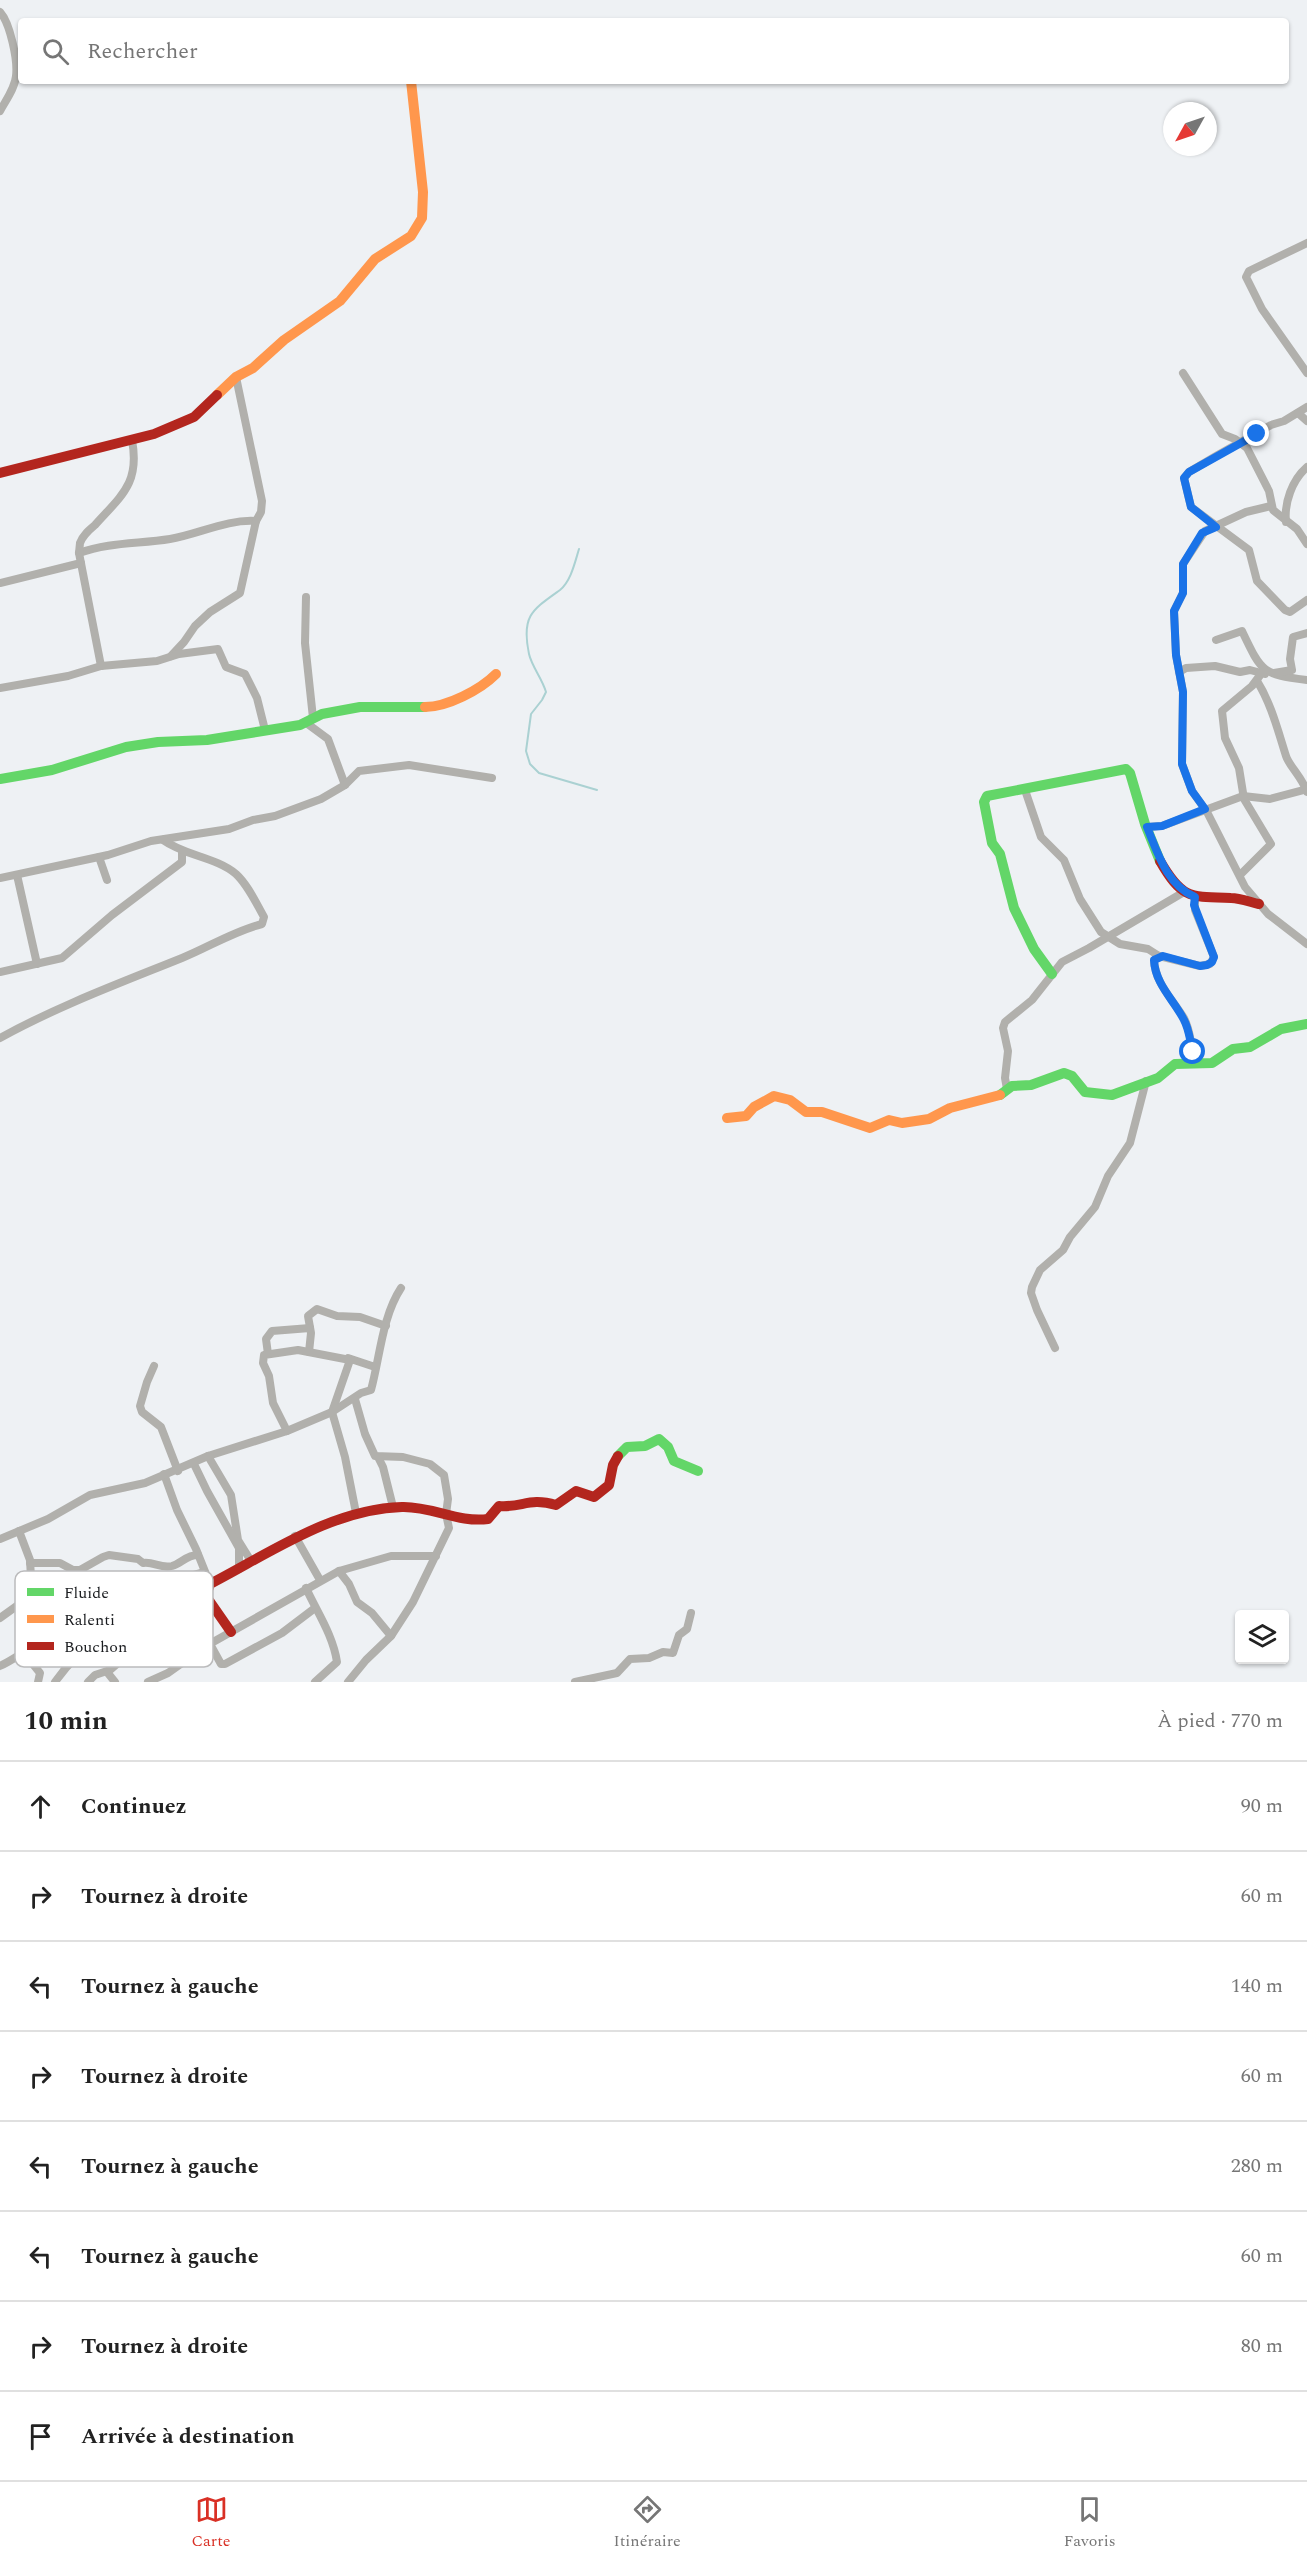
<!DOCTYPE html>
<html lang="fr">
<meta charset="utf-8">
<style>
:root{--surface:#fff;--page:#f2f2f2;--text:#222;--muted:#767676;--line:#e0e0e0;--accent:#d93025}
body{margin:0;font-family:Spectral,serif;background:var(--page);color:var(--text)}
.controls{position:absolute;right:18px;bottom:18px;display:grid;overflow:hidden;border-radius:6px;box-shadow:0 2px 4px #0004}
.controls button{width:54px;height:54px;display:grid;place-items:center;padding:0;border:0;border-bottom:2px solid var(--line);background:var(--surface);color:var(--text);font:30px sans-serif}
.compass{position:absolute;left:1163px;top:102px;width:54px;height:54px;border-radius:50%;background:var(--surface);box-shadow:0 2px 4px #0004;rotate:230deg}
.stop{position:absolute;width:18px;height:18px;margin:-14px;border:4px solid #1a73e8;border-radius:50%;background:#fff}
.stop.end{background:#1a73e8;border-color:#fff;box-shadow:0 2px 6px #0008}
.list{margin:0;padding:0;list-style:none}
h2{display:flex;justify-content:space-between;align-items:center;height:78px;margin:0;padding:0 24px;font-size:26px}
h2 small{font-size:20px;font-weight:400;color:var(--muted)}
.list li{display:grid;grid-template-columns:39px 1fr auto;gap:18px;align-items:center;box-sizing:border-box;height:90px;padding:0 24px;border-top:2px solid var(--line)}
.list b{display:block;font-size:22px;white-space:nowrap}
.list em{font-size:20px;font-style:normal;color:var(--muted)}
.icon{flex:none;width:33px;height:33px;fill:none;stroke:currentColor;stroke-width:2;stroke-linecap:round;stroke-linejoin:round}
.map{position:relative;flex:none;width:1307px;height:1682px;overflow:hidden}
.search{position:absolute;background:var(--surface);box-shadow:0 2px 4px #0004;left:18px;right:18px;top:18px;height:66px;display:flex;align-items:center;gap:15px;box-sizing:border-box;padding:0 21px;border-radius:6px;color:var(--muted);font-size:22px}
.sheet{height:798px;background:var(--surface)}
nav{display:flex;justify-content:space-around;align-items:center;box-sizing:border-box;height:84px;border-top:2px solid var(--line);background:var(--surface);font-size:16px;color:var(--muted)}
nav a{display:grid;justify-items:center;gap:3px}
nav .on{color:var(--accent)}
.map>svg:first-child{display:block}
.lines{fill:none;stroke-linecap:round;stroke-linejoin:round}
.stream{stroke:#aad1d2;stroke-width:2}
.street{stroke:#b1b0ac;stroke-width:8}
.fast{stroke:#63d668;stroke-width:10}
.slow{stroke:#ff974d;stroke-width:10}
.jam{stroke:#b3261e;stroke-width:10}
.route{stroke:#1a73e8;stroke-width:8}
.key{fill:#fff;stroke:#bbbbbc;stroke-width:1.5}
.key-label{font-size:16px;fill:#1b1d20}
</style>
<div class="map">
<svg width="1307" height="1682" viewBox="0 0 1307 1682">
<rect width="100%" height="100%" fill="#eef1f4"/>
<g class="lines">
<path class="stream" d="M 579,549 C 575,562 571,581 560,590 C 532,610 521,616 529,654 C 532,667 542,678 546,692 L 542,700 L 531,714 L 526,751 L 530,764 L 539,773 L 597,790"/>
<g class="street">
<path d="M 0,12 C 10,23 18,60 16,76 C 15,88 6,100 0,111"/>
<path d="M 1307,243 L 1249,271 L 1246,277 L 1262,309 L 1307,373"/>
<path d="M 1183,373 L 1222,434 L 1235,439 L 1247,448 L 1269,491 L 1273,510 L 1297,529 L 1307,544"/>
<path d="M 1307,407 L 1284,421 L 1271,425 L 1216,456 L 1189,472 L 1184,478 L 1191,507 L 1249,550 L 1257,581 L 1285,610 L 1290,612 L 1307,600"/>
<path d="M 1298,413 L 1307,421"/>
<path d="M 1271,506 L 1246,512 L 1205,531 L 1183,564 L 1183,593 L 1174,611 L 1176,655 L 1183,692 L 1182,764 L 1192,791 L 1207,812 L 1245,887 L 1268,914 L 1307,944"/>
<path d="M 1286,522 C 1284,503 1292,480 1307,467"/>
<path d="M 79,553 C 109,542 139,544 170,539 C 199,534 227,519 256,521"/>
<path d="M 0,583 L 81,563"/>
<path d="M 306,597 L 305,643 L 313,718"/>
<path d="M 1216,640 L 1242,631 C 1262,673 1262,674 1307,680"/>
<path d="M 171,656 L 184,642 L 195,626 L 210,612 L 240,593 L 256,521 L 261,512 L 262,501 L 236,377"/>
<path d="M 101,666 L 79,553 L 80,543 C 83,535 89,530 95,525 C 122,495 140,483 132,440"/>
<path d="M 1179,672 L 1186,668 L 1215,666 L 1240,672 L 1250,670 L 1265,674"/>
<path d="M 1274,673 L 1292,670 L 1290,659 L 1293,637 L 1307,633"/>
<path d="M 1257,681 C 1271,703 1278,731 1286,756 C 1289,766 1302,777 1307,792"/>
<path d="M 0,688 L 68,676 L 101,666 L 157,661 L 179,654 L 218,649 L 226,667 L 245,674 L 257,698 L 265,730"/>
<path d="M 305,722 L 328,739 L 345,785"/>
<path d="M 1025,790 L 1041,837 L 1064,860 L 1080,899 L 1101,932 L 1120,944 L 1148,949 L 1159,956 L 1200,966 L 1210,964 L 1214,957 L 1195,910 L 1195,897"/>
<path d="M 1147,827 L 1162,826 L 1243,796 L 1270,799 L 1307,789"/>
<path d="M 99,857 L 107,880"/>
<path d="M 17,875 L 37,964"/>
<path d="M 1240,875 L 1271,844 L 1244,799 L 1239,768 L 1225,738 L 1222,711 L 1252,686 L 1264,670"/>
<path d="M 0,878 L 108,855 L 151,841 L 229,829 L 253,820 L 275,816 L 321,799 L 345,785 L 359,771 L 409,765 L 492,778"/>
<path d="M 1159,956 L 1154,960 C 1155,983 1173,1000 1184,1018 C 1190,1030 1193,1050 1192,1064"/>
<path d="M 0,972 L 62,958 L 112,915 L 182,862 L 182,852"/>
<path d="M 0,1038 C 58,1006 120,983 182,958 C 209,947 234,931 262,924 L 264,917 C 256,903 248,885 236,874 C 216,857 185,856 163,840"/>
<path d="M 1007,1089 L 1005,1078 L 1008,1051 L 1003,1028 L 1005,1022 L 1032,1000 L 1062,962 L 1089,948 L 1184,892"/>
<path d="M 1055,1348 L 1037,1310 L 1031,1293 L 1032,1287 L 1040,1270 L 1063,1250 L 1070,1237 L 1095,1207 L 1108,1176 L 1130,1143 L 1146,1081"/>
<path d="M 309,1352 L 311,1333 L 308,1316 L 317,1309 L 337,1316 L 360,1317 L 386,1326"/>
<path d="M 268,1354 L 266,1339 L 272,1331 L 310,1328"/>
<path d="M 350,1360 L 332,1412 L 345,1457 L 356,1513"/>
<path d="M 154,1366 L 147,1382 L 140,1406 L 142,1412 L 161,1427 L 178,1471"/>
<path d="M 287,1431 L 273,1403 L 269,1376 L 263,1363 L 264,1355 L 298,1350 L 350,1360 L 348,1358 L 375,1367"/>
<path d="M 208,1456 L 231,1495 L 238,1540 L 251,1561"/>
<path d="M 378,1457 L 383,1467 L 393,1507"/>
<path d="M 194,1464 L 207,1491 L 239,1548 L 239,1569"/>
<path d="M 164,1474 L 177,1510 L 196,1549 L 210,1584"/>
<path d="M 19,1531 L 30,1560 L 32,1595"/>
<path d="M 295,1536 L 320,1580"/>
<path d="M 0,1539 L 48,1519 L 90,1495 L 145,1483 L 208,1456 L 287,1431 L 332,1412 L 361,1393 L 371,1390 C 380,1357 382,1317 401,1288"/>
<path d="M 30,1563 L 60,1563 L 73,1570 L 80,1570"/>
<path d="M 339,1571 L 349,1584 L 357,1602 L 372,1613 L 391,1636"/>
<path d="M 306,1588 C 317,1612 333,1635 337,1662 L 315,1682"/>
<path d="M 141,1591 L 155,1616 L 170,1638 L 214,1607"/>
<path d="M 0,1618 L 32,1595 L 53,1590 L 80,1570 L 103,1557 L 109,1555 L 138,1559 L 143,1563 C 153,1561 161,1569 172,1566 C 182,1563 186,1555 198,1555"/>
<path d="M 210,1644 L 221,1664 L 225,1664 L 282,1633 L 315,1608"/>
<path d="M 24,1653 L 40,1673 L 38,1682"/>
<path d="M 0,1666 C 30,1652 52,1628 81,1612 C 118,1592 164,1584 204,1572"/>
<path d="M 107,1672 L 115,1682"/>
<path d="M 55,1682 C 84,1641 108,1633 155,1616"/>
<path d="M 88,1682 L 95,1675 L 110,1670 L 161,1626"/>
<path d="M 148,1682 L 168,1673 L 206,1646 L 339,1571 L 391,1556 L 436,1556"/>
<path d="M 348,1682 L 366,1660 L 391,1636 L 413,1602 L 449,1528 L 446,1514 L 448,1499 L 444,1475 L 430,1464 L 403,1457 L 375,1456 L 365,1434 L 355,1399"/>
<path d="M 575,1682 L 617,1673 L 630,1659 L 649,1658 L 663,1652 L 673,1653 L 679,1635 L 687,1629 L 691,1613"/>
</g>
<g class="fast">
<path d="M 0,779 L 52,770 L 126,747 L 158,742 L 207,740 L 300,725 L 322,714 L 360,707 L 425,707"/>
<path d="M 1052,974 L 1034,949 L 1014,908 L 1000,854 L 992,843 L 984,802 L 987,796 L 1126,769 L 1130,773 L 1145,824 L 1160,861"/>
<path d="M 1000,1095 L 1012,1086 L 1031,1085 L 1064,1073 L 1072,1076 L 1085,1092 L 1112,1095 L 1158,1078 L 1175,1064 L 1212,1063 L 1233,1049 L 1250,1047 L 1281,1029 L 1307,1024"/>
<path d="M 618,1456 L 627,1447 L 645,1446 L 659,1439 L 668,1447 L 674,1461 L 698,1471"/>
</g>
<g class="slow">
<path d="M 217,395 L 236,377 L 253,368 L 284,340 L 340,301 L 375,259 L 411,236 L 422,218 L 423,192 L 411,81"/>
<path d="M 425,707 C 447,707 480,690 496,674"/>
<path d="M 727,1118 L 746,1116 L 754,1107 L 774,1096 L 790,1100 L 806,1112 L 822,1112 L 870,1128 L 889,1120 L 902,1123 L 929,1119 L 950,1108 L 1000,1095"/>
</g>
<g class="jam">
<path d="M 0,473 L 154,434 L 194,417 L 217,395"/>
<path d="M 1160,861 C 1182,899 1190,897 1231,898 C 1240,898 1250,902 1259,904"/>
<path d="M 231,1632 L 206,1596 L 210,1584 C 270,1553 332,1509 402,1507 C 432,1506 458,1523 488,1519 L 499,1506 C 522,1508 529,1497 556,1505 L 576,1491 L 594,1497 L 609,1485 L 613,1465 L 618,1456"/>
</g>
</g>
<g class="lines">
<path class="route" d="M 1193,1052 C 1190,1041 1189,1029 1184,1020 C 1174,1000 1155,984 1154,960 L 1163,956 L 1200,966 L 1207,965 L 1212,962 L 1214,957 L 1194,905 L 1195,897 C 1167,885 1158,854 1147,827 L 1162,826 L 1205,809 L 1192,791 L 1182,764 L 1183,692 L 1176,655 L 1174,611 L 1183,593 L 1183,564 L 1202,533 L 1216,527 L 1191,507 L 1184,478 L 1189,472 L 1257,434"/>
</g>
<rect x="15" y="1571" width="198" height="96" rx="9" class="key"/>
<rect x="27" y="1588" width="27" height="8" fill="#63d668"/>
<rect x="27" y="1615" width="27" height="8" fill="#ff974d"/>
<rect x="27" y="1642" width="27" height="8" fill="#b3261e"/>
<g class="key-label">
<text x="64" y="1598">Fluide</text>
<text x="64" y="1625">Ralenti</text>
<text x="64" y="1652">Bouchon</text>
</g>
</svg>
<div class="controls">
<button><svg class="icon" aria-label="layers" viewBox="0 0 24 24"><path d="M12 4l9 5-9 5-9-5zM3 14l9 5 9-5"/></svg></button>
</div>
<svg class="compass" viewBox="-18 -18 36 36"><path d="M0-13l5 13h-10z" fill="#e53935"/><path d="M0 13l5-13h-10z" fill="#767676"/></svg>
<div class="stop" style="left:1193px;top:1052px"></div>
<div class="stop end" style="left:1257px;top:434px"></div>
<div class="search"><svg class="icon" aria-label="search" viewBox="0 0 24 24"><circle cx="10" cy="10" r="6"/><path d="M15 15l6 6"/></svg>Rechercher</div>
</div>
<section class="sheet">
<h2>10 min<small>À pied · 770 m</small></h2>
<ul class="list">
<li><svg class="icon" aria-label="ahead" viewBox="0 0 24 24"><path d="M12 20V5M6 11l6-6 6 6"/></svg><div><b>Continuez</b></div><em>90 m</em></li>
<li><svg class="icon" aria-label="right" viewBox="0 0 24 24"><path d="M7 20v-9h11M14 6l5 5-5 5"/></svg><div><b>Tournez à droite</b></div><em>60 m</em></li>
<li><svg class="icon" aria-label="left" viewBox="0 0 24 24"><path d="M17 20v-9H6M10 6l-5 5 5 5"/></svg><div><b>Tournez à gauche</b></div><em>140 m</em></li>
<li><svg class="icon" aria-label="right" viewBox="0 0 24 24"><path d="M7 20v-9h11M14 6l5 5-5 5"/></svg><div><b>Tournez à droite</b></div><em>60 m</em></li>
<li><svg class="icon" aria-label="left" viewBox="0 0 24 24"><path d="M17 20v-9H6M10 6l-5 5 5 5"/></svg><div><b>Tournez à gauche</b></div><em>280 m</em></li>
<li><svg class="icon" aria-label="left" viewBox="0 0 24 24"><path d="M17 20v-9H6M10 6l-5 5 5 5"/></svg><div><b>Tournez à gauche</b></div><em>60 m</em></li>
<li><svg class="icon" aria-label="right" viewBox="0 0 24 24"><path d="M7 20v-9h11M14 6l5 5-5 5"/></svg><div><b>Tournez à droite</b></div><em>80 m</em></li>
<li><svg class="icon" aria-label="arrive" viewBox="0 0 24 24"><path d="M6 21V4h12l-3 4 3 4H6"/></svg><div><b>Arrivée à destination</b></div></li>
</ul>
</section>
<nav>
<a class="on"><svg class="icon" aria-label="map" viewBox="0 0 24 24"><path d="M3 6l6-2 6 2 6-2v14l-6 2-6-2-6 2zM9 4v14M15 6v14"/></svg>Carte</a>
<a><svg class="icon" aria-label="directions" viewBox="0 0 24 24"><path d="M12 3l9 9-9 9-9-9zM9 14v-3h6M13 9l2 2-2 2"/></svg>Itinéraire</a>
<a><svg class="icon" aria-label="saved" viewBox="0 0 24 24"><path d="M7 4h10v16l-5-4-5 4z"/></svg>Favoris</a>
</nav>
